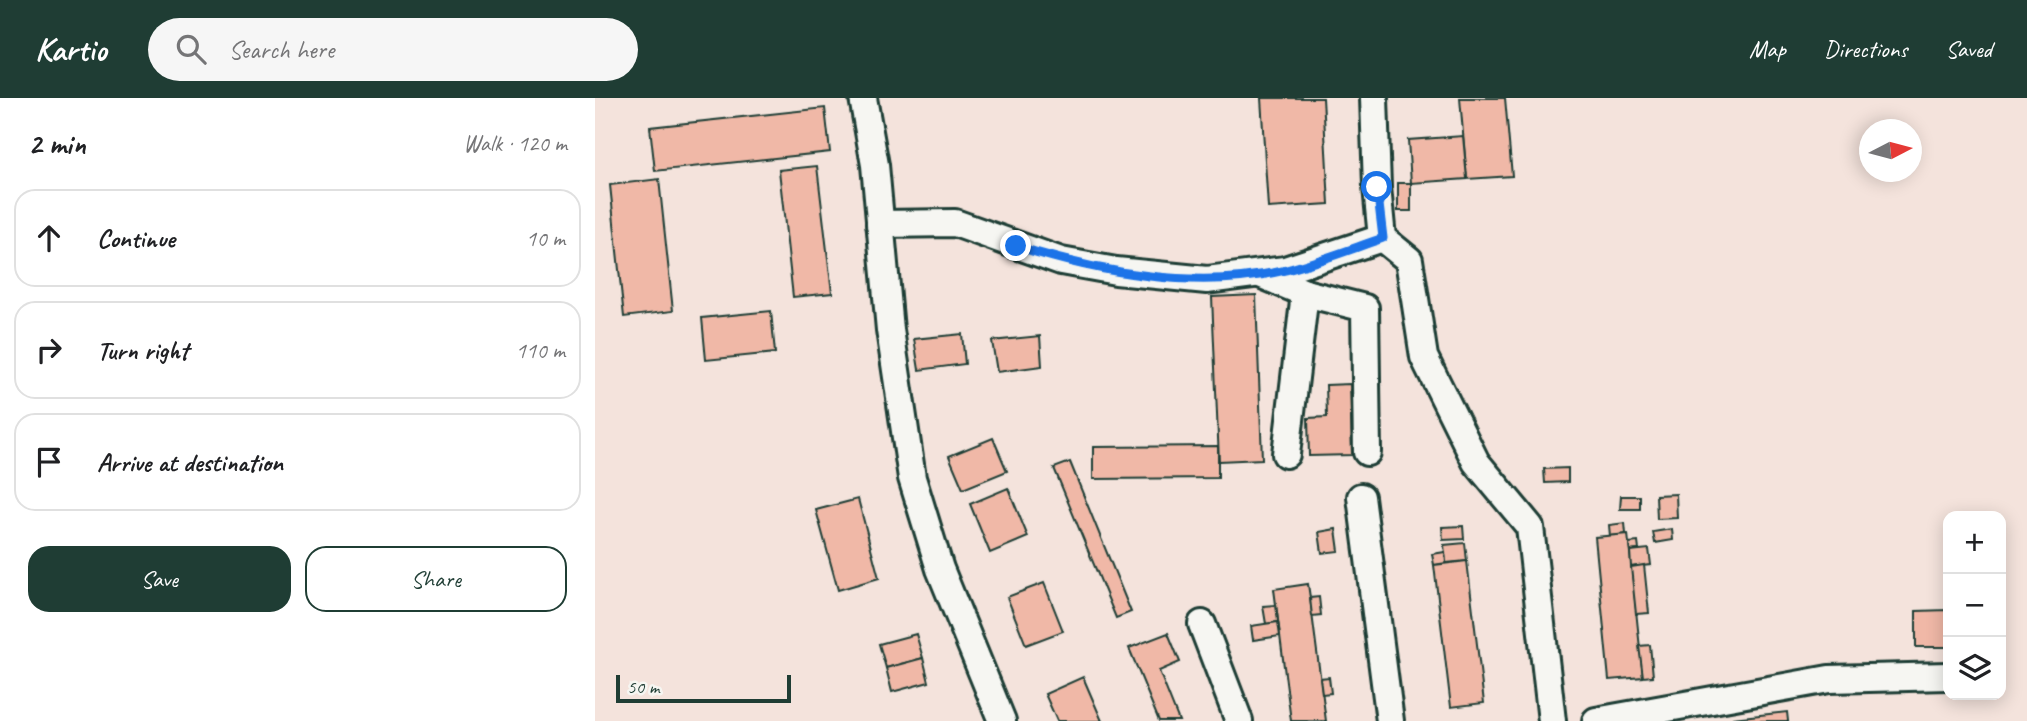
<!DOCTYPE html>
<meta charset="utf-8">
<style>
:root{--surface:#fff;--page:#f6f6f6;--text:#202124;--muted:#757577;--line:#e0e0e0;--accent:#1f3d34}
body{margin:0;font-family:Caveat,sans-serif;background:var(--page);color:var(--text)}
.controls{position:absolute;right:21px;bottom:21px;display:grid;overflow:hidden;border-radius:14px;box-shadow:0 4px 18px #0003}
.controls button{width:63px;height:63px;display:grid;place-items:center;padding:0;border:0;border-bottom:2px solid var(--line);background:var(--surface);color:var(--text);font:35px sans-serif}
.compass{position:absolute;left:1264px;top:21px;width:63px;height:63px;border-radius:50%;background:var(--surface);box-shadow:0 4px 18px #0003;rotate:84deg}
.scale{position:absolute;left:21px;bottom:18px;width:175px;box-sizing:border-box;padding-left:7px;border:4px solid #1f3d34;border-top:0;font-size:19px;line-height:24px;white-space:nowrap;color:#1f3d34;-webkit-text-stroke:5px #f6f6f2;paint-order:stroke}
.stop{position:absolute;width:21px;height:21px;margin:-16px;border:5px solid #1a73e8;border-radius:50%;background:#fff}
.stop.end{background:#1a73e8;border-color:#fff;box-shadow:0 2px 7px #0008}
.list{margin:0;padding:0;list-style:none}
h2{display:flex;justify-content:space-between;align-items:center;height:91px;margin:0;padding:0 28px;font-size:30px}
h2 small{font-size:23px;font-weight:400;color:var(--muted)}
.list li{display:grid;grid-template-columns:46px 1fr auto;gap:21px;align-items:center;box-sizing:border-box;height:98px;margin:0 14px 14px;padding:0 14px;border:2px solid var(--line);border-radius:21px}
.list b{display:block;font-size:26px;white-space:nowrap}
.list em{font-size:23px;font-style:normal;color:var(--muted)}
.actions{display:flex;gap:14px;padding:21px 28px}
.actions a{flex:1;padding:16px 0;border:2px solid var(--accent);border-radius:21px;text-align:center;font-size:24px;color:var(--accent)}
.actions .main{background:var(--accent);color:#fff}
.icon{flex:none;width:38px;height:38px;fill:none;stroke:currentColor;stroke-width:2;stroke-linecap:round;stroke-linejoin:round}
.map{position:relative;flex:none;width:1432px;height:623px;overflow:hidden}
header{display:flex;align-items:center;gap:42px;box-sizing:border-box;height:98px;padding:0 35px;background:var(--accent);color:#fff}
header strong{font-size:33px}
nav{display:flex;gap:38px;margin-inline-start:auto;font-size:24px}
.search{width:490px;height:63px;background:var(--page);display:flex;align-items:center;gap:18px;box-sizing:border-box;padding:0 24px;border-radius:38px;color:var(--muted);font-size:26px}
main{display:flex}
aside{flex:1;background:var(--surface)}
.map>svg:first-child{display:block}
.building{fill:#f0b8a7;stroke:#1f3d34;stroke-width:2}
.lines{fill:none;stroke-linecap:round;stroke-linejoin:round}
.minor-casing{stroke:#1f3d34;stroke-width:32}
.minor{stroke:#f6f6f2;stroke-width:26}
.route{stroke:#1a73e8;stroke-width:9}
</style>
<header>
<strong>Kartio</strong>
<div class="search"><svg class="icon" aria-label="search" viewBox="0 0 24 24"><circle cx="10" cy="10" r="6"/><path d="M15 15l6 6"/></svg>Search here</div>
<nav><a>Map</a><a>Directions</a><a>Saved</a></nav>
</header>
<main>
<aside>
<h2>2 min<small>Walk · 120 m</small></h2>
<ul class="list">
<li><svg class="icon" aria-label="ahead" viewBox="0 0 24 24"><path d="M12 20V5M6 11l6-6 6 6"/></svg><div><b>Continue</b></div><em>10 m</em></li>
<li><svg class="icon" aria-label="right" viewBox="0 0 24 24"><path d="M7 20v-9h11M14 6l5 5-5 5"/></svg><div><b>Turn right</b></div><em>110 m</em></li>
<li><svg class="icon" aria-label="arrive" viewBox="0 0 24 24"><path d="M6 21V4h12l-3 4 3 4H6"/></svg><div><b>Arrive at destination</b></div></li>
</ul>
<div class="actions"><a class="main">Save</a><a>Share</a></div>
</aside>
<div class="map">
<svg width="1432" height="623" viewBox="0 0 1432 623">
<rect width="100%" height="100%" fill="#f4e3dc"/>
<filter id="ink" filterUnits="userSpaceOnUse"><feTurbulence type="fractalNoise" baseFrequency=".0143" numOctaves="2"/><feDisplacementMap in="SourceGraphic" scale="14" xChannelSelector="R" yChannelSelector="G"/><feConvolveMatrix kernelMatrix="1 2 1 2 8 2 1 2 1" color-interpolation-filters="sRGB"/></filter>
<g filter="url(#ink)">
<g class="building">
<path d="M 666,0 L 728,0 L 734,106 L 673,110 Z"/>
<path d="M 865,0 L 910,0 L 917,78 L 872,81 Z"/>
<path d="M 230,10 L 235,54 L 60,73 L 55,29 Z"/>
<path d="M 868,38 L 872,81 L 816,85 L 813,42 Z"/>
<path d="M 222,68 L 237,195 L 198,199 L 184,72 Z"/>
<path d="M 64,81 L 78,213 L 29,219 L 15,87 Z"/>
<rect x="803" y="85" width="13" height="28"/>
<path d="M 661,197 L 667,361 L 624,363 L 617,199 Z"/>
<path d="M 176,213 L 180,255 L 111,262 L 107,220 Z"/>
<path d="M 367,236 L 370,266 L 324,272 L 319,241 Z"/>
<path d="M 445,238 L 447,268 L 402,274 L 397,243 Z"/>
<path d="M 755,286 L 757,357 L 714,358 L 713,320 L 732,319 L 731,287 Z"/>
<path d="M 398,340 L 412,373 L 368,391 L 354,358 Z"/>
<path d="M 623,348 L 623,380 L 498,381 L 498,349 Z"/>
<path d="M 475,364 L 536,514 L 521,520 L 459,370 Z"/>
<path d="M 973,370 L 973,384 L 950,385 L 949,371 Z"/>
<path d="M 413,390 L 433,439 L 395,455 L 375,406 Z"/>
<path d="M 1081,396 L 1082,420 L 1062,421 L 1061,397 Z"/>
<path d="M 1026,398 L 1045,398 L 1045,411 L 1025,411 Z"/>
<path d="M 263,401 L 284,480 L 243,492 L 221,412 Z"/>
<path d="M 1030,425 L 1031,436 L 1015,438 L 1014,427 Z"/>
<path d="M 868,428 L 869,441 L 848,442 L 847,429 Z"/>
<path d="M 741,431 L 744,453 L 727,455 L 724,434 Z"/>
<path d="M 1077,431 L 1078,442 L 1060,445 L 1058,434 Z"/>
<path d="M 1033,436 L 1048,579 L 1014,582 L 1000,439 Z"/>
<path d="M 1043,444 L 1044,452 L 1035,453 L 1034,445 Z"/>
<path d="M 870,445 L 872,463 L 851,465 L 849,447 Z"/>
<path d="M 1054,451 L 1056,467 L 1036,469 L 1035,453 Z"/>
<path d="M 850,454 L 851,465 L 839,467 L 837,456 Z"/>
<path d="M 872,463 L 889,605 L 856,609 L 839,467 Z"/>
<path d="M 1049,467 L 1054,515 L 1041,516 L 1036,469 Z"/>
<path d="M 449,485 L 468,533 L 431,547 L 412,499 Z"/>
<path d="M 713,486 L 715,500 L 731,623 L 696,623 L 679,491 Z"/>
<path d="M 724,499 L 726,517 L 717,518 L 715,500 Z"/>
<path d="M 681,507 L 683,524 L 671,526 L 668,508 Z"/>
<path d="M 1353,512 L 1353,549 L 1321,549 L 1321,513 Z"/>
<path d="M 683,524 L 685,538 L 658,542 L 656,528 Z"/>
<path d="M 573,535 L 585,564 L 564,573 L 584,623 L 564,623 L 534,550 Z"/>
<path d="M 321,536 L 328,560 L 291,570 L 284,546 Z"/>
<path d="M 1055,547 L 1058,578 L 1048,579 L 1044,548 Z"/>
<path d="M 328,560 L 334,584 L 297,594 L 291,570 Z"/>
<path d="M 488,579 L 507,623 L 462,623 L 450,596 Z"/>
<path d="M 734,579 L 736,595 L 727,596 L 725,580 Z"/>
<path d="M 1192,614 L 1193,623 L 1138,623 L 1138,620 Z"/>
</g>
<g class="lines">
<defs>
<g id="minor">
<path d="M 268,0 L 280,67 L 295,232 L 317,380 L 345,471 L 407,623"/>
<path d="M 779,0 L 782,89 L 787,140 L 814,162 L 829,259 L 881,364 L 935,429 L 957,623"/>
<path d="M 285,126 L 360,125 L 466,163 L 521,173 L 612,182 L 690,172 L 787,140"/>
<path d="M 665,176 L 710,195 L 770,210 L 772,354"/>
<path d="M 691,356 L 710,195"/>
<path d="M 766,399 L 795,623"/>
<path d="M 607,526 L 644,623"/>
<path d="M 1001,623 L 1234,581 L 1353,578"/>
</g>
</defs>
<use href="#minor" class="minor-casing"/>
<use href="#minor" class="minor"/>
</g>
</g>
<g class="lines" filter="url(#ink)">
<path class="route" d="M 421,148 C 504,175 604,193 691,172 C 723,164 756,151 788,140 L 782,89"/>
</g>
</svg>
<div class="controls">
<button>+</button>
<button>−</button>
<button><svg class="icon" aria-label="layers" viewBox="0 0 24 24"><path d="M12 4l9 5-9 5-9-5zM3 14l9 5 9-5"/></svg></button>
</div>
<svg class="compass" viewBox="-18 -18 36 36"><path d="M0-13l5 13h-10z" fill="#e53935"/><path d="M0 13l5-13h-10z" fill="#757577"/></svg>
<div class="scale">50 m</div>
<div class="stop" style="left:782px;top:89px"></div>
<div class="stop end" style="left:421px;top:148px"></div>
</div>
</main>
